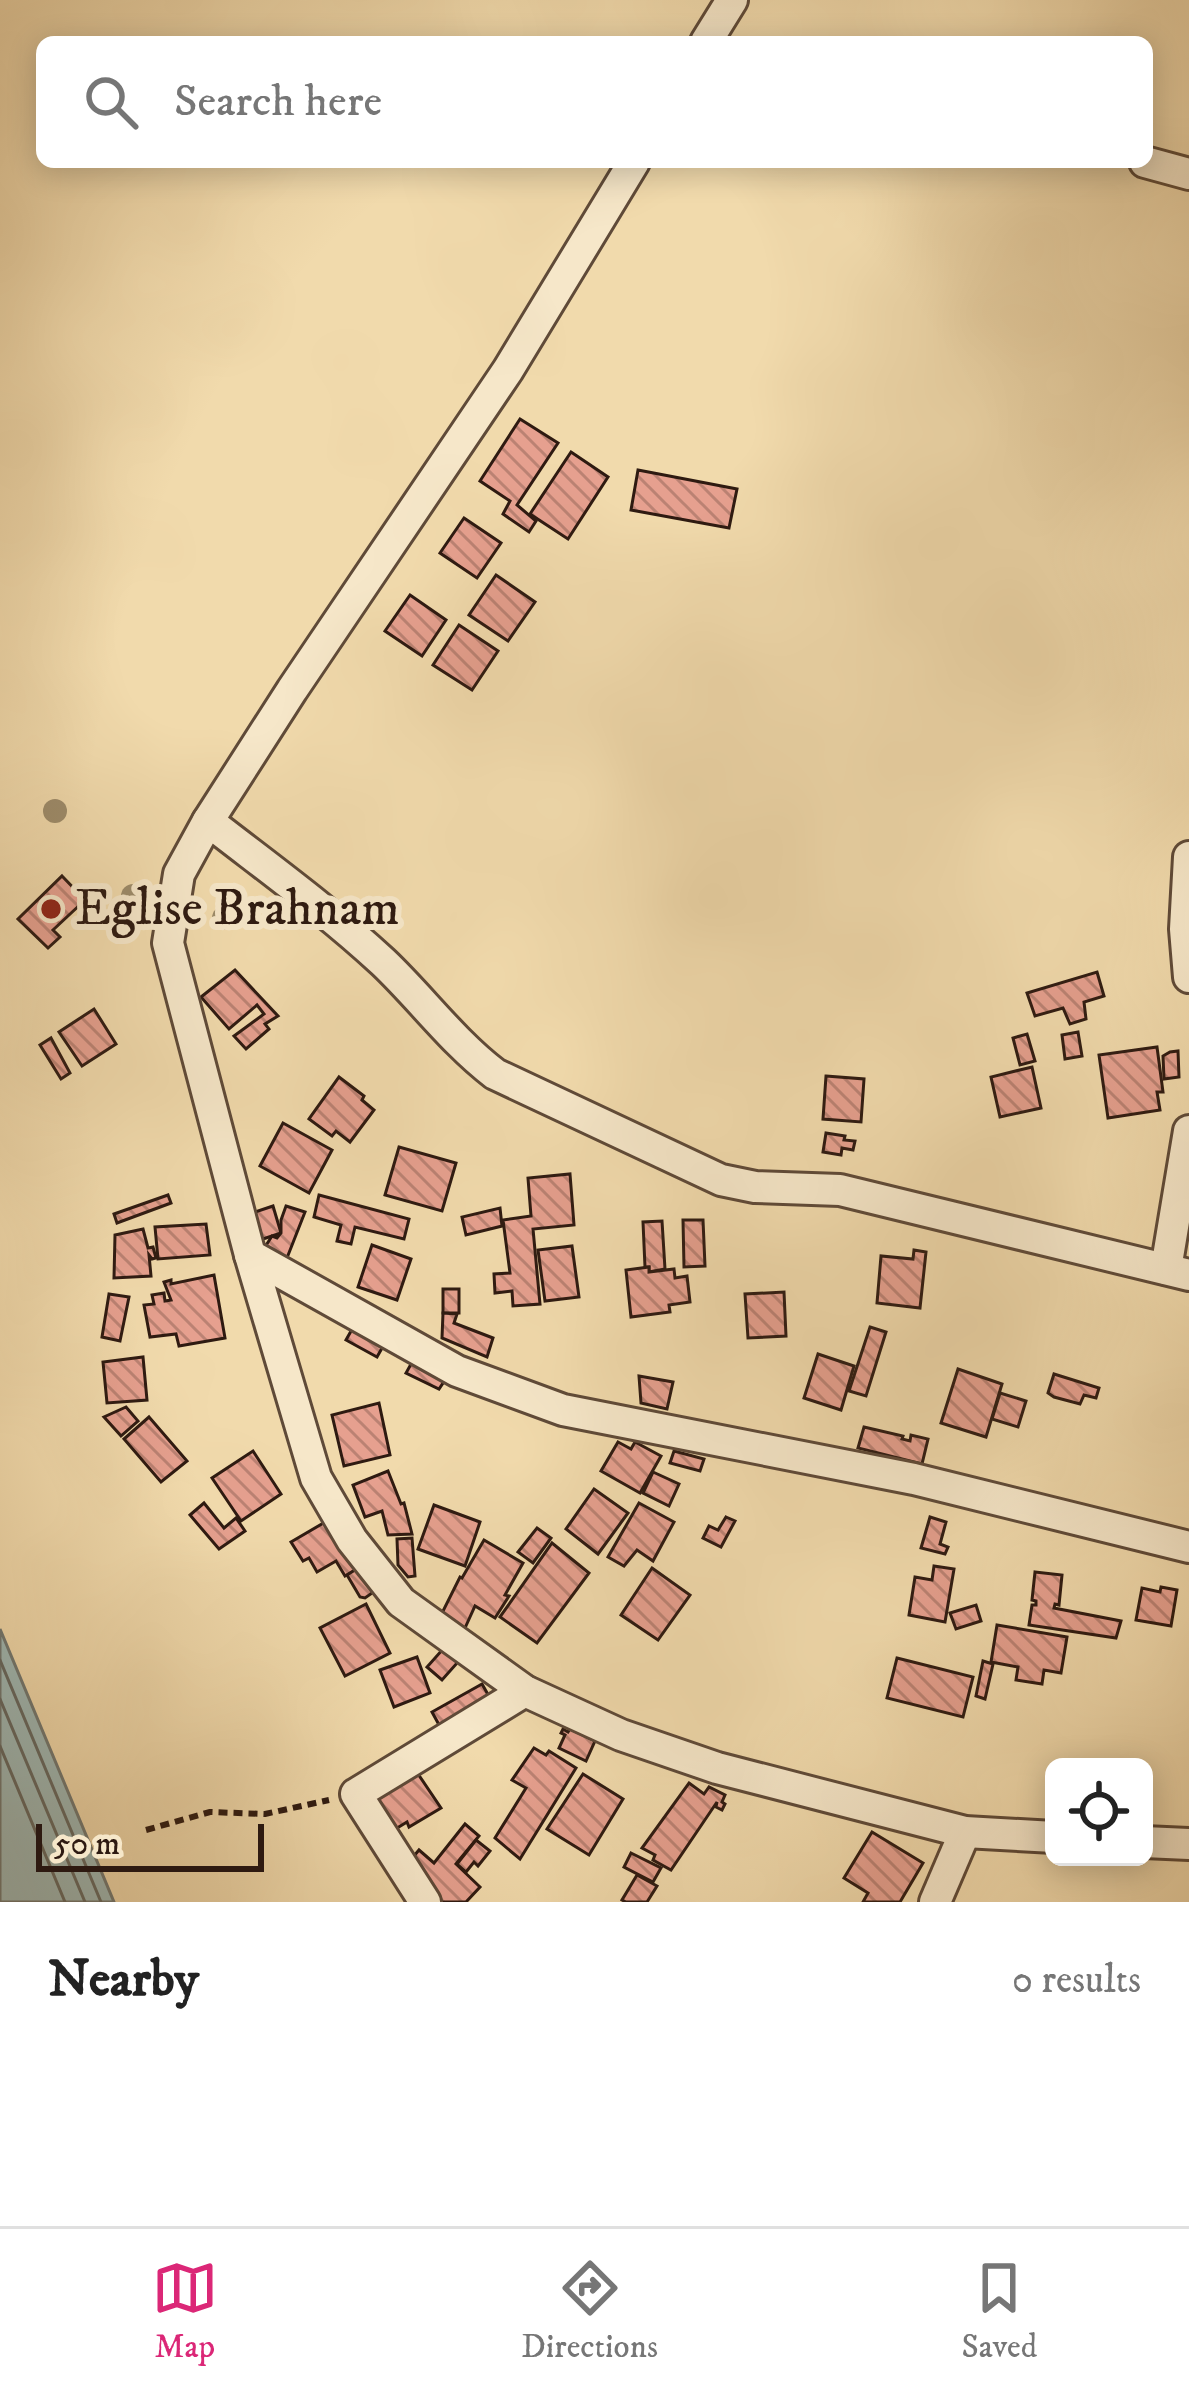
<!DOCTYPE html>
<style>
:root{--surface:#fff;--page:#f2f2f2;--text:#222;--muted:#767676;--line:#e0e0e0;--accent:#db2777}
body{margin:0;font-family:"IM FELL DW Pica",serif;background:var(--page);color:var(--text)}
.controls{position:absolute;right:36px;bottom:36px;display:grid;overflow:hidden;border-radius:18px;box-shadow:0 6px 30px #0003}
.controls button{width:108px;height:108px;display:grid;place-items:center;padding:0;border:0;border-bottom:3px solid var(--line);background:var(--surface);color:var(--text);font:60px sans-serif}
.scale{position:absolute;left:36px;bottom:30px;width:228px;box-sizing:border-box;padding-left:12px;border:6px solid #2e1a11;border-top:0;font-size:33px;line-height:42px;white-space:nowrap;color:#2e1a11;-webkit-text-stroke:9px #f6e7c9;paint-order:stroke}
.list{margin:0;padding:0;list-style:none}
h2{display:flex;justify-content:space-between;align-items:center;height:156px;margin:0;padding:0 48px;font-size:51px}
h2 small{font-size:39px;font-weight:400;color:var(--muted)}
.icon{flex:none;width:66px;height:66px;fill:none;stroke:currentColor;stroke-width:2;stroke-linecap:round;stroke-linejoin:round}
.map{position:relative;flex:none;width:1189px;height:1902px;overflow:hidden}
.search{position:absolute;background:var(--surface);box-shadow:0 6px 30px #0003;left:36px;right:36px;top:36px;height:132px;display:flex;align-items:center;gap:30px;box-sizing:border-box;padding:0 42px;border-radius:18px;color:var(--muted);font-size:45px}
.sheet{height:324px;background:var(--surface)}
nav{display:flex;justify-content:space-around;align-items:center;box-sizing:border-box;height:168px;border-top:3px solid var(--line);background:var(--surface);font-size:33px;color:var(--muted)}
nav a{display:grid;justify-items:center;gap:6px}
nav .on{color:var(--accent)}
.map>svg:first-child{display:block}
.water{fill:#9fb8b4;stroke:#727973;stroke-width:3}
.lines{fill:none;stroke-linecap:round;stroke-linejoin:round}
.shore{stroke:#666962;stroke-width:3}
.building{fill:url(#building-back-hatch);stroke:#2e1a11;stroke-width:3}
.minor-casing{stroke:#5f4a38;stroke-width:36}
.path{stroke:#2e1a11;stroke-width:6;stroke-dasharray:9 6;stroke-linecap:butt}
.minor{stroke:#f6e7c9;stroke-width:30}
.tree{fill:#9d8c6b}
.poi-dot{fill:#8f2418;stroke:#f6e7c9;stroke-width:4.5}
.labels{text-anchor:middle;dominant-baseline:central;stroke-width:12;stroke-linejoin:round;paint-order:stroke}
.poi-label{font-size:51px;fill:#2e1a11;stroke:#f6e7c9;text-anchor:start}
</style>
<div class="map">
<svg width="1189" height="1902" viewBox="0 0 1189 1902">
<defs>
<pattern id="building-back-hatch" width="6" height="6" patternUnits="userSpaceOnUse" patternTransform="scale(3)"><rect width="6" height="6" fill="#e6a08f"/><path d="M-1 5l2 2M0 0l6 6M5-1l2 2" fill="none" stroke="#bb8273"/></pattern>
</defs>
<rect width="100%" height="100%" fill="#f1daac"/>
<filter id="stains"><feTurbulence type="fractalNoise" baseFrequency=".00167" numOctaves="4"/><feColorMatrix values="0 0 0 0 .2 0 0 0 0 .09 0 0 0 0 .02 0 0 0 .5 -.17"/></filter>
<radialGradient id="worn" r=".72"><stop offset=".6" stop-color="#630" stop-opacity="0"/><stop offset="1" stop-color="#630" stop-opacity=".3"/></radialGradient>
<path class="water" d="M 0,1629 L 114,1902 L 0,1902 Z"/>
<g class="lines">
<g class="shore">
<path d="M 0,1660 L 101,1902"/>
<path d="M 0,1699 L 85,1902"/>
<path d="M 0,1746 L 65,1902"/>
</g>
</g>
<g class="building">
<path d="M 520,419 L 558,443 L 517,505 L 536,521 L 529,532 L 503,514 L 510,501 L 480,481 Z"/>
<path d="M 571,452 L 608,477 L 568,539 L 530,514 Z"/>
<path d="M 638,470 L 737,489 L 729,528 L 631,510 Z"/>
<path d="M 464,518 L 501,543 L 477,578 L 440,553 Z"/>
<path d="M 496,575 L 535,602 L 508,641 L 469,615 Z"/>
<path d="M 410,595 L 446,620 L 422,656 L 385,631 Z"/>
<path d="M 459,625 L 498,651 L 472,690 L 433,665 Z"/>
<path d="M 62,876 L 85,900 L 53,930 L 60,937 L 48,948 L 18,919 Z"/>
<path d="M 235,970 L 278,1016 L 265,1024 L 269,1029 L 246,1049 L 234,1036 L 264,1014 L 257,1005 L 229,1029 L 201,997 Z"/>
<path d="M 1097,972 L 1104,996 L 1084,1002 L 1086,1019 L 1070,1024 L 1063,1008 L 1035,1016 L 1027,993 Z"/>
<path d="M 94,1009 L 116,1044 L 82,1066 L 59,1032 Z"/>
<path d="M 1078,1032 L 1082,1056 L 1065,1059 L 1062,1035 Z"/>
<path d="M 1027,1034 L 1035,1061 L 1020,1065 L 1013,1038 Z"/>
<path d="M 51,1038 L 70,1073 L 61,1079 L 40,1045 Z"/>
<path d="M 1157,1047 L 1163,1092 L 1157,1092 L 1160,1110 L 1108,1118 L 1099,1055 Z"/>
<path d="M 1178,1051 L 1179,1077 L 1164,1079 L 1163,1056 L 1170,1052 Z"/>
<path d="M 1032,1067 L 1041,1108 L 1000,1117 L 991,1077 Z"/>
<path d="M 826,1076 L 864,1079 L 861,1122 L 823,1119 Z"/>
<path d="M 339,1077 L 364,1096 L 362,1100 L 374,1110 L 350,1142 L 336,1131 L 332,1136 L 309,1119 Z"/>
<path d="M 283,1123 L 332,1150 L 309,1193 L 260,1166 Z"/>
<path d="M 826,1133 L 845,1136 L 844,1140 L 855,1141 L 853,1150 L 842,1148 L 841,1155 L 823,1152 Z"/>
<path d="M 399,1147 L 456,1163 L 442,1211 L 385,1195 Z"/>
<path d="M 570,1174 L 574,1225 L 533,1229 L 540,1304 L 513,1306 L 512,1291 L 495,1293 L 494,1274 L 510,1273 L 503,1220 L 531,1216 L 528,1178 Z"/>
<path d="M 168,1195 L 171,1203 L 117,1223 L 114,1214 Z"/>
<path d="M 319,1195 L 409,1219 L 404,1239 L 355,1227 L 351,1244 L 337,1241 L 341,1225 L 314,1217 Z"/>
<path d="M 273,1206 L 281,1233 L 260,1240 L 252,1213 Z"/>
<path d="M 286,1206 L 305,1212 L 285,1263 L 269,1255 L 271,1249 L 265,1247 L 272,1236 L 277,1238 L 281,1233 L 281,1220 Z"/>
<path d="M 500,1208 L 502,1226 L 466,1235 L 462,1217 Z"/>
<path d="M 683,1220 L 703,1220 L 705,1266 L 684,1267 Z"/>
<path d="M 662,1221 L 665,1269 L 649,1272 L 649,1267 L 645,1267 L 643,1222 Z"/>
<path d="M 206,1224 L 210,1255 L 158,1259 L 155,1227 Z"/>
<path d="M 143,1229 L 148,1248 L 153,1247 L 156,1258 L 152,1259 L 149,1255 L 151,1276 L 114,1278 L 115,1235 Z"/>
<path d="M 372,1245 L 411,1259 L 397,1300 L 358,1287 Z"/>
<path d="M 572,1246 L 579,1297 L 545,1301 L 538,1250 Z"/>
<path d="M 914,1250 L 926,1252 L 920,1308 L 877,1303 L 881,1256 L 913,1259 Z"/>
<path d="M 649,1267 L 649,1272 L 674,1269 L 675,1278 L 687,1276 L 690,1302 L 669,1305 L 670,1312 L 631,1317 L 626,1270 Z"/>
<path d="M 214,1275 L 225,1338 L 179,1346 L 176,1334 L 150,1337 L 144,1305 L 154,1304 L 152,1295 L 164,1293 L 165,1301 L 171,1300 L 164,1282 L 171,1280 L 171,1284 Z"/>
<rect x="443" y="1289" width="16" height="24"/>
<path d="M 784,1292 L 786,1336 L 748,1338 L 745,1294 Z"/>
<path d="M 109,1294 L 129,1297 L 120,1341 L 102,1337 Z"/>
<path d="M 443,1313 L 457,1314 L 454,1323 L 493,1338 L 487,1357 L 442,1338 Z"/>
<path d="M 355,1324 L 386,1341 L 377,1357 L 346,1340 Z"/>
<path d="M 870,1327 L 886,1332 L 866,1396 L 849,1391 Z"/>
<path d="M 818,1354 L 854,1366 L 841,1410 L 804,1398 Z"/>
<path d="M 143,1357 L 147,1400 L 107,1403 L 103,1362 Z"/>
<path d="M 415,1357 L 449,1374 L 439,1389 L 406,1373 Z"/>
<path d="M 958,1369 L 1002,1384 L 986,1437 L 941,1423 Z"/>
<path d="M 1054,1374 L 1099,1388 L 1096,1398 L 1084,1395 L 1080,1404 L 1054,1397 L 1048,1393 Z"/>
<path d="M 639,1376 L 673,1382 L 667,1409 L 641,1403 Z"/>
<path d="M 1000,1393 L 1026,1401 L 1018,1427 L 992,1419 Z"/>
<path d="M 379,1403 L 390,1455 L 344,1466 L 332,1415 Z"/>
<path d="M 126,1407 L 138,1421 L 121,1436 L 104,1417 Z"/>
<path d="M 149,1417 L 187,1461 L 161,1482 L 124,1439 Z"/>
<path d="M 864,1427 L 903,1436 L 902,1439 L 910,1441 L 911,1435 L 928,1439 L 922,1464 L 858,1448 Z"/>
<path d="M 618,1442 L 631,1449 L 635,1442 L 661,1456 L 640,1493 L 601,1471 Z"/>
<path d="M 253,1451 L 281,1494 L 241,1521 L 212,1478 Z"/>
<path d="M 674,1451 L 704,1459 L 700,1471 L 670,1463 Z"/>
<path d="M 388,1471 L 401,1504 L 404,1503 L 412,1534 L 388,1535 L 382,1511 L 365,1517 L 353,1485 Z"/>
<path d="M 653,1472 L 679,1484 L 669,1506 L 643,1493 Z"/>
<path d="M 594,1489 L 628,1513 L 598,1554 L 566,1529 Z"/>
<path d="M 204,1503 L 224,1528 L 236,1518 L 245,1531 L 219,1549 L 190,1515 Z"/>
<path d="M 639,1503 L 674,1522 L 653,1561 L 637,1550 L 624,1566 L 608,1557 Z"/>
<path d="M 434,1505 L 480,1522 L 465,1566 L 418,1549 Z"/>
<path d="M 726,1517 L 735,1521 L 721,1547 L 703,1538 L 709,1526 L 718,1530 Z"/>
<path d="M 930,1517 L 946,1522 L 940,1544 L 948,1547 L 945,1554 L 921,1548 Z"/>
<path d="M 332,1518 L 361,1567 L 345,1576 L 336,1561 L 317,1572 L 309,1558 L 303,1561 L 291,1542 Z"/>
<path d="M 537,1528 L 551,1538 L 533,1563 L 518,1552 Z"/>
<path d="M 412,1538 L 415,1576 L 408,1577 L 398,1565 L 397,1539 Z"/>
<path d="M 484,1540 L 523,1563 L 505,1595 L 509,1596 L 495,1618 L 475,1606 L 465,1628 L 441,1615 L 460,1577 L 462,1578 Z"/>
<path d="M 552,1543 L 589,1573 L 537,1643 L 500,1617 Z"/>
<path d="M 934,1566 L 954,1569 L 945,1622 L 909,1615 L 915,1577 L 932,1580 Z"/>
<path d="M 358,1568 L 375,1591 L 365,1598 L 360,1597 L 347,1575 Z"/>
<path d="M 652,1568 L 690,1595 L 658,1640 L 621,1615 Z"/>
<path d="M 1035,1572 L 1062,1575 L 1059,1605 L 1055,1604 L 1054,1608 L 1121,1621 L 1116,1638 L 1029,1625 L 1032,1605 L 1036,1605 L 1036,1601 L 1032,1600 Z"/>
<path d="M 1161,1587 L 1177,1590 L 1171,1626 L 1136,1620 L 1142,1588 L 1160,1592 Z"/>
<path d="M 366,1604 L 390,1653 L 345,1676 L 320,1628 Z"/>
<path d="M 976,1605 L 981,1621 L 956,1629 L 950,1613 Z"/>
<path d="M 997,1625 L 1067,1637 L 1061,1673 L 1044,1670 L 1042,1684 L 1016,1680 L 1018,1667 L 991,1662 Z"/>
<path d="M 443,1649 L 458,1662 L 442,1680 L 427,1667 Z"/>
<path d="M 417,1657 L 430,1693 L 394,1707 L 380,1670 Z"/>
<path d="M 897,1658 L 973,1677 L 963,1717 L 887,1698 Z"/>
<path d="M 983,1661 L 993,1664 L 985,1699 L 976,1696 Z"/>
<path d="M 482,1684 L 494,1705 L 444,1734 L 432,1712 Z"/>
<path d="M 563,1729 L 568,1732 L 570,1729 L 595,1741 L 586,1761 L 559,1748 L 565,1735 L 561,1733 Z"/>
<path d="M 534,1748 L 546,1755 L 549,1751 L 576,1768 L 520,1859 L 495,1838 L 526,1788 L 512,1780 Z"/>
<path d="M 412,1765 L 441,1808 L 409,1827 L 407,1822 L 389,1833 L 366,1792 Z"/>
<path d="M 583,1774 L 623,1799 L 589,1855 L 547,1829 Z"/>
<path d="M 689,1783 L 704,1794 L 709,1787 L 725,1795 L 722,1802 L 725,1804 L 722,1810 L 716,1807 L 717,1802 L 671,1870 L 653,1860 L 655,1855 L 642,1848 Z"/>
<path d="M 465,1824 L 479,1836 L 456,1864 L 480,1887 L 466,1902 L 442,1902 L 408,1863 L 419,1850 L 434,1863 Z"/>
<path d="M 872,1832 L 923,1863 L 900,1902 L 863,1902 L 868,1893 L 844,1878 Z"/>
<path d="M 476,1840 L 490,1851 L 478,1866 L 474,1862 L 466,1872 L 457,1864 Z"/>
<path d="M 631,1853 L 661,1868 L 653,1882 L 624,1867 Z"/>
<path d="M 637,1875 L 657,1886 L 647,1902 L 626,1902 L 622,1900 Z"/>
</g>
<g class="lines">
<defs>
<g id="minor">
<path d="M 706,42 L 732,0"/>
<path d="M 634,162 L 508,370 L 292,690 L 208,821 L 179,874 L 168,943 L 250,1255 L 316,1478 L 352,1540 L 401,1602 L 525,1691 L 621,1735 L 717,1768 L 965,1832 L 1054,1837"/>
<path d="M 1145,162 L 1189,174"/>
<path d="M 208,821 C 267,867 328,911 383,962 C 421,998 452,1041 495,1074 L 721,1180 L 755,1187 L 840,1190 L 1189,1275"/>
<path d="M 1189,857 L 1185,929 L 1189,977"/>
<path d="M 250,1255 L 457,1371 L 563,1410 L 914,1479 L 1189,1547"/>
<path d="M 1166,1269 L 1189,1131"/>
<path d="M 1144,1842 L 1189,1844"/>
<path d="M 425,1902 L 356,1794 L 525,1691"/>
<path d="M 935,1902 L 965,1832"/>
</g>
</defs>
<use href="#minor" class="minor-casing"/>
<path class="path" d="M 146,1830 L 210,1812 L 265,1814 L 329,1800"/>
<use href="#minor" class="minor"/>
</g>
<g class="tree">
<circle cx="55" cy="811" r="12"/>
<circle cx="133" cy="896" r="12"/>
<circle cx="224" cy="918" r="12"/>
</g>
<circle class="poi-dot" cx="51" cy="909" r="12"/>
<g class="labels">
<g class="poi-label">
<text x="75" y="909">Eglise Brahnam</text>
</g>
</g>
<rect width="100%" height="100%" filter="url(#stains)"/>
<rect width="100%" height="100%" fill="url(#worn)"/>
</svg>
<div class="controls">
<button><svg class="icon" aria-label="locate" viewBox="0 0 24 24"><circle cx="12" cy="12" r="6"/><path d="M12 2v4M12 18v4M2 12h4M18 12h4"/></svg></button>
</div>
<div class="scale">50 m</div>
<div class="search"><svg class="icon" aria-label="search" viewBox="0 0 24 24"><circle cx="10" cy="10" r="6"/><path d="M15 15l6 6"/></svg>Search here</div>
</div>
<section class="sheet">
<h2>Nearby<small>0 results</small></h2>
<ul class="list">
</ul>
</section>
<nav>
<a class="on"><svg class="icon" aria-label="map" viewBox="0 0 24 24"><path d="M3 6l6-2 6 2 6-2v14l-6 2-6-2-6 2zM9 4v14M15 6v14"/></svg>Map</a>
<a><svg class="icon" aria-label="directions" viewBox="0 0 24 24"><path d="M12 3l9 9-9 9-9-9zM9 14v-3h6M13 9l2 2-2 2"/></svg>Directions</a>
<a><svg class="icon" aria-label="saved" viewBox="0 0 24 24"><path d="M7 4h10v16l-5-4-5 4z"/></svg>Saved</a>
</nav>
